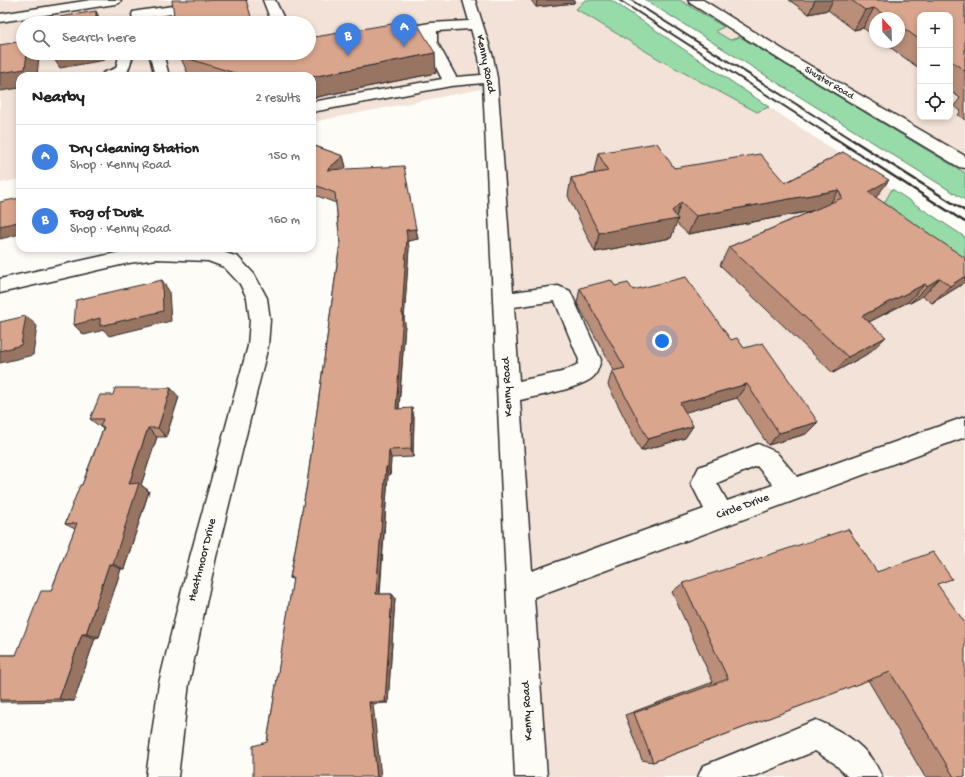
<!DOCTYPE html>
<meta charset="utf-8">
<style>
:root{--surface:#fff;--page:#f6f6f6;--text:#222;--muted:#767676;--line:#e0e0e0;--accent:#0b8043}
body{margin:0;font-family:"Gochi Hand",sans-serif;background:var(--page);color:var(--text)}
.controls{position:absolute;right:12px;top:12px;display:grid;overflow:hidden;border-radius:8px;box-shadow:0 2px 6px #0003}
.controls button{width:36px;height:36px;display:grid;place-items:center;padding:0;border:0;border-bottom:1px solid var(--line);background:var(--surface);color:var(--text);font:20px sans-serif}
.compass{position:absolute;left:869px;top:12px;width:36px;height:36px;border-radius:50%;background:var(--surface);box-shadow:0 2px 6px #0003;rotate:338deg}
.you{position:absolute;left:662px;top:341px;width:14px;height:14px;margin:-10px;border:3px solid #fff;border-radius:50%;background:#1a73e8;box-shadow:0 0 0 6px #1a73e833}
.badge{display:grid;place-items:center;width:26px;height:26px;border-radius:50%;background:var(--accent);color:#fff;font-size:13px;font-weight:700}
.pin{position:absolute;translate:-50% -33px;filter:drop-shadow(0 1px 2px #0008)}
.pin::after{content:'';position:absolute;top:21px;width:14px;height:12px;background:inherit;clip-path:polygon(0 0,100% 0,50% 100%)}
.list{margin:0;padding:0;list-style:none}
h2{display:flex;justify-content:space-between;align-items:center;height:52px;margin:0;padding:0 16px;font-size:17px}
h2 small{font-size:13px;font-weight:400;color:var(--muted)}
.list li{display:grid;grid-template-columns:26px 1fr auto;gap:12px;align-items:center;box-sizing:border-box;height:64px;padding:0 16px;border-top:1px solid var(--line)}
.list b{display:block;font-size:15px;white-space:nowrap}
.list p{margin:0;font-size:13px;white-space:nowrap;color:var(--muted)}
.list em{font-size:13px;font-style:normal;color:var(--muted)}
.icon{flex:none;width:22px;height:22px;fill:none;stroke:currentColor;stroke-width:2;stroke-linecap:round;stroke-linejoin:round}
.map{position:relative;flex:none;width:965px;height:777px;overflow:hidden}
.search{position:absolute;background:var(--surface);box-shadow:0 2px 6px #0003;left:16px;top:16px;width:300px;height:44px;display:flex;align-items:center;gap:10px;box-sizing:border-box;padding:0 14px;border-radius:22px;color:var(--muted);font-size:15px}
.panel{position:absolute;background:var(--surface);box-shadow:0 2px 6px #0003;left:16px;top:72px;width:300px;height:180px;border-radius:12px}
.map>svg:first-child{display:block}
.built{fill:#f2e2d7;fill-rule:evenodd}
.green{fill:#96dba8;stroke:#60836a}
.lines{fill:none;stroke-linecap:round;stroke-linejoin:round}
.minor-casing{stroke:#2b2b2b;stroke-width:3}
.major-casing{stroke:#2b2b2b;stroke-width:3}
.minor{fill:#fdfcf7;fill-rule:evenodd}
.major{fill:#fdfcf7;fill-rule:evenodd}
.rail-far1{stroke:#2b2b2b;stroke-width:2}
.rail{stroke:#2b2b2b;stroke-width:2.5}
.wall{fill:#bb8e79;stroke:#2b2b2b}
.shaded-wall{fill:#987463;stroke:#2b2b2b}
.building{fill:#d9a58d;stroke:#2b2b2b}
.labels{text-anchor:middle;dominant-baseline:central;stroke-width:3;stroke-linejoin:round;paint-order:stroke}
.far-street-label{font-size:10px;fill:#2b2b2b;stroke:#fdfcf7}
.street-label{font-size:12px;fill:#2b2b2b;stroke:#fdfcf7}
</style>
<div class="map">
<svg width="965" height="777" viewBox="0 0 965 777">
<rect width="100%" height="100%" fill="#fdfcf7"/>
<filter id="ink" filterUnits="userSpaceOnUse"><feTurbulence type="fractalNoise" baseFrequency=".025" numOctaves="2"/><feDisplacementMap in="SourceGraphic" scale="8" xChannelSelector="R" yChannelSelector="G"/><feConvolveMatrix kernelMatrix="1 2 1 2 8 2 1 2 1" color-interpolation-filters="sRGB"/></filter>
<g filter="url(#ink)">
<g class="built">
<path d="M 0,0 L 585,0 L 576,9 L 662,61 L 757,112 L 769,107 L 892,189 L 883,205 L 965,260 L 965,777 L 534,777 L 492,87 L 312,122 L 312,76 L 20,76 L 20,179 L 0,183 ZM 23,23 L 309,23 L 309,53 L 23,53 Z"/>
<path d="M 680,0 L 965,0 L 965,173 L 740,37 L 730,40 L 714,31 L 724,27 ZM 920,15 L 950,15 L 950,117 L 920,117 ZM 875,18 L 899,18 L 899,42 L 875,42 Z"/>
</g>
<g class="green">
<path d="M 585,0 L 611,0 L 769,107 L 757,112 L 662,61 L 576,9 Z"/>
<path d="M 645,0 L 680,0 L 724,27 L 715,31 L 730,40 L 740,37 L 965,173 L 965,200 Z"/>
<path d="M 892,189 L 965,237 L 965,260 L 883,205 Z"/>
</g>
<g class="lines">
<defs>
<g id="minor">
<path d="M 214,0 L 246,0 L 244,3 L 240,4 L 138,19 L 133,18 L 132,15 L 133,12 L 138,11 Z"/>
<path d="M 263,0 L 275,0 L 286,23 L 272,23 Z"/>
<path d="M 463,0 L 475,0 L 493,57 L 497,78 L 513,292 L 558,286 L 570,291 L 601,360 C 599,365 598,371 595,375 C 585,388 537,396 520,400 L 532,571 L 704,509 L 691,483 L 699,467 L 758,444 L 776,452 L 797,477 L 965,417 L 965,437 L 534,597 L 547,777 L 515,777 L 483,83 L 451,86 L 312,112 L 312,102 L 442,79 L 423,42 L 423,32 L 390,38 L 385,37 L 383,34 L 385,31 L 390,30 L 430,23 L 469,21 ZM 471,29 L 479,57 L 481,75 L 456,77 L 437,42 L 437,31 ZM 555,301 L 579,360 L 578,364 L 562,372 L 519,381 L 514,307 ZM 757,466 L 773,485 L 727,501 L 717,483 Z"/>
<path d="M 688,0 L 703,0 L 795,57 L 965,156 L 965,168 L 959,167 L 785,63 L 690,3 Z"/>
<path d="M 120,53 L 134,53 L 127,73 L 120,76 L 101,76 L 103,73 L 116,68 Z"/>
<path d="M 149,53 L 163,53 L 169,76 L 155,76 Z"/>
<path d="M 138,248 L 211,248 L 238,257 L 254,274 L 267,298 L 270,320 L 268,346 L 216,557 L 189,683 L 178,777 L 146,777 L 159,683 L 190,557 L 248,346 L 250,320 L 247,298 L 240,284 L 224,267 L 208,261 L 157,259 L 129,263 L 0,293 L 0,279 Z"/>
<path d="M 816,720 C 845,732 869,747 882,777 L 848,777 L 834,763 L 815,751 L 752,777 L 698,777 L 703,766 Z"/>
</g>
<path id="major" d="M 91,0 L 121,0 L 119,3 L 115,4 L 0,22 L 0,14 Z"/>
</defs>
<use href="#minor" class="minor-casing"/>
<use href="#major" class="major-casing"/>
<use href="#minor" class="minor"/>
<use href="#major" class="major"/>
<g class="rail-far1">
<path d="M 619,0 L 826,133"/>
<path d="M 631,0 L 842,133"/>
</g>
<g class="rail">
<path d="M 825,132 L 965,222"/>
<path d="M 840,132 L 965,211"/>
</g>
</g>
<g class="wall">
<path d="M 531,0 L 574,0 L 574,3 L 536,7 Z"/>
<path d="M 789,0 L 965,0 L 965,120 L 958,115 L 961,111 L 954,106 L 960,98 L 950,91 L 950,15 L 920,15 L 920,69 L 883,42 L 899,42 L 899,18 L 875,18 L 875,36 L 863,28 L 854,30 L 828,10 L 809,14 Z"/>
<path d="M 180,56 L 436,73 L 312,98 L 312,76 L 189,76 Z"/>
<path d="M 312,145 L 343,156 L 346,167 L 343,170 L 416,229 L 418,239 L 408,241 L 409,248 L 404,319 L 405,324 L 399,409 L 414,417 L 413,457 L 391,458 L 390,475 L 388,475 L 380,594 L 392,594 L 395,598 L 388,703 L 373,704 L 267,742 L 293,580 L 290,578 L 307,484 L 340,243 L 336,203 L 312,194 Z"/>
<path d="M 843,152 L 876,197 L 961,285 L 932,303 L 923,296 L 910,303 L 908,302 L 869,322 L 869,353 L 833,373 L 720,265 L 729,247 L 812,211 L 688,234 L 676,223 L 671,238 L 595,252 L 568,196 L 571,178 L 595,173 L 594,172 L 598,153 L 674,168 L 785,183 Z"/>
<path d="M 615,286 L 633,290 L 731,340 L 744,348 L 806,434 L 768,445 L 737,398 L 685,412 L 693,426 L 685,438 L 641,451 L 608,385 L 612,371 L 614,371 L 577,303 L 580,288 Z"/>
<path d="M 179,397 L 166,437 L 157,437 L 141,485 L 149,491 L 124,569 L 121,569 L 99,637 L 95,638 L 74,701 L 0,702 L 0,655 L 16,655 L 51,591 L 75,529 L 65,524 L 82,485 L 103,429 L 90,419 Z"/>
<path d="M 877,572 L 937,584 L 965,777 L 925,777 L 868,680 L 653,762 L 642,760 L 625,715 L 713,682 L 672,592 L 683,583 Z"/>
</g>
<g class="shaded-wall">
<path d="M 537,0 L 574,0 L 574,3 L 536,7 Z"/>
<path d="M 815,0 L 833,0 L 828,10 L 809,14 Z"/>
<path d="M 874,8 L 863,28 L 854,30 L 865,10 Z"/>
<path d="M 96,11 L 102,23 L 96,23 Z"/>
<path d="M 27,53 L 37,53 L 39,56 L 37,76 L 20,76 L 20,88 L 0,91 L 0,73 Z"/>
<path d="M 50,53 L 105,53 L 105,60 L 60,68 Z"/>
<path d="M 435,53 L 436,73 L 312,98 L 312,77 Z"/>
<path d="M 343,156 L 346,167 L 330,182 L 327,170 Z"/>
<path d="M 889,180 L 875,199 L 868,192 Z"/>
<path d="M 839,190 L 827,208 L 688,234 L 696,216 Z"/>
<path d="M 681,202 L 675,220 L 678,219 L 671,238 L 595,252 L 599,233 L 672,211 Z"/>
<path d="M 20,204 L 20,234 L 0,239 L 0,226 Z"/>
<path d="M 416,229 L 418,239 L 408,241 L 409,248 L 404,319 L 405,324 L 398,417 L 396,409 L 402,314 L 406,230 Z"/>
<path d="M 965,276 L 965,281 L 961,285 L 932,303 L 950,286 Z"/>
<path d="M 940,278 L 923,296 L 910,303 L 927,286 Z"/>
<path d="M 162,280 L 169,291 L 171,321 L 109,336 L 104,330 L 84,335 L 74,325 Z"/>
<path d="M 925,284 L 908,302 L 847,333 L 862,316 Z"/>
<path d="M 26,316 L 37,326 L 33,355 L 0,363 L 0,351 Z"/>
<path d="M 886,337 L 869,353 L 833,373 L 848,357 Z"/>
<path d="M 747,384 L 737,398 L 672,416 L 680,403 Z"/>
<path d="M 171,388 L 179,397 L 166,437 L 158,428 Z"/>
<path d="M 412,408 L 414,417 L 413,457 L 411,449 Z"/>
<path d="M 818,422 L 806,434 L 768,445 L 779,433 Z"/>
<path d="M 693,426 L 685,438 L 641,451 L 648,439 Z"/>
<path d="M 148,428 L 157,437 L 141,485 L 149,491 L 124,569 L 113,564 L 129,484 Z"/>
<path d="M 389,450 L 391,458 L 390,475 L 388,467 Z"/>
<path d="M 386,467 L 388,475 L 379,599 L 376,594 Z"/>
<path d="M 109,564 L 121,569 L 99,637 L 86,634 Z"/>
<path d="M 392,594 L 395,598 L 388,703 L 385,702 Z"/>
<path d="M 82,634 L 95,638 L 74,701 L 59,699 Z"/>
<path d="M 369,702 L 373,704 L 381,777 L 377,777 Z"/>
</g>
<g class="building">
<path d="M 172,0 L 246,0 L 253,23 L 175,23 Z"/>
<path d="M 851,0 L 965,0 L 965,71 L 950,60 L 950,15 L 920,15 L 920,40 L 899,25 L 899,18 L 889,18 L 874,8 L 865,10 Z"/>
<path d="M 96,11 L 96,23 L 52,23 L 53,18 Z"/>
<path d="M 415,20 L 435,53 L 312,77 L 312,76 L 244,76 L 180,56 L 179,53 L 309,53 L 309,38 Z"/>
<path d="M 23,41 L 23,53 L 27,53 L 25,69 L 0,73 L 0,45 Z"/>
<path d="M 657,143 L 674,168 L 760,154 L 785,183 L 843,152 L 889,180 L 868,192 L 965,258 L 965,276 L 950,286 L 940,278 L 927,286 L 925,284 L 862,316 L 886,337 L 848,357 L 729,247 L 842,198 L 839,190 L 696,216 L 681,202 L 672,211 L 678,219 L 599,233 L 571,178 L 608,171 L 598,153 Z"/>
<path d="M 312,145 L 343,156 L 327,170 L 404,166 L 416,229 L 406,230 L 407,237 L 402,314 L 403,314 L 396,409 L 412,408 L 411,449 L 389,450 L 388,467 L 386,467 L 376,594 L 392,594 L 385,702 L 369,702 L 377,777 L 253,777 L 253,746 L 267,742 L 293,578 L 290,578 L 307,484 L 340,243 L 335,193 L 312,184 Z"/>
<path d="M 20,198 L 20,204 L 18,222 L 0,226 L 0,202 Z"/>
<path d="M 686,277 L 731,340 L 737,338 L 744,348 L 763,343 L 818,422 L 779,433 L 747,384 L 680,403 L 693,426 L 648,439 L 612,371 L 625,368 L 580,288 L 611,280 L 615,286 L 628,283 L 633,290 Z"/>
<path d="M 162,280 L 163,311 L 100,326 L 100,318 L 74,325 L 76,300 Z"/>
<path d="M 26,316 L 21,345 L 0,351 L 0,322 Z"/>
<path d="M 115,388 L 171,388 L 158,428 L 148,428 L 129,484 L 139,483 L 113,564 L 109,564 L 86,634 L 82,634 L 59,699 L 0,700 L 0,655 L 16,655 L 41,591 L 51,591 L 77,523 L 65,524 L 80,485 L 82,485 L 104,427 L 100,427 L 103,419 L 90,419 L 100,395 L 113,395 Z"/>
<path d="M 848,529 L 877,572 L 933,552 L 952,579 L 937,584 L 965,623 L 965,777 L 954,777 L 890,672 L 653,762 L 634,713 L 728,679 L 683,583 Z"/>
</g>
</g>
<g class="labels">
<g class="far-street-label">
<text transform="translate(829 83) rotate(31)">Shuster Road</text>
</g>
<g class="street-label">
<text transform="translate(485 64) rotate(78)">Kenny Road</text>
<text transform="translate(508 387) rotate(-93)">Kenny Road</text>
<text transform="translate(743 507) rotate(-20)">Circle Drive</text>
<text transform="translate(203 560) rotate(-76)">Heathmoor Drive</text>
<text transform="translate(528 711) rotate(-93)">Kenny Road</text>
</g>
</g>
</svg>
<div class="controls">
<button>+</button>
<button>−</button>
<button><svg class="icon" aria-label="locate" viewBox="0 0 24 24"><circle cx="12" cy="12" r="6"/><path d="M12 2v4M12 18v4M2 12h4M18 12h4"/></svg></button>
</div>
<svg class="compass" viewBox="-18 -18 36 36"><path d="M0-13l5 13h-10z" fill="#e53935"/><path d="M0 13l5-13h-10z" fill="#767676"/></svg>
<div class="you"></div>
<div class="pin badge" style="left:404px;top:47px;background:#3f7fe0">A</div>
<div class="pin badge" style="left:348px;top:56px;background:#3f7fe0">B</div>
<div class="search"><svg class="icon" aria-label="search" viewBox="0 0 24 24"><circle cx="10" cy="10" r="6"/><path d="M15 15l6 6"/></svg>Search here</div>
<section class="panel">
<h2>Nearby<small>2 results</small></h2>
<ul class="list">
<li><span class="badge" style="background:#3f7fe0">A</span><div><b>Dry Cleaning Station</b><p>Shop · Kenny Road</p></div><em>150 m</em></li>
<li><span class="badge" style="background:#3f7fe0">B</span><div><b>Fog of Dusk</b><p>Shop · Kenny Road</p></div><em>160 m</em></li>
</ul>
</section>
</div>
